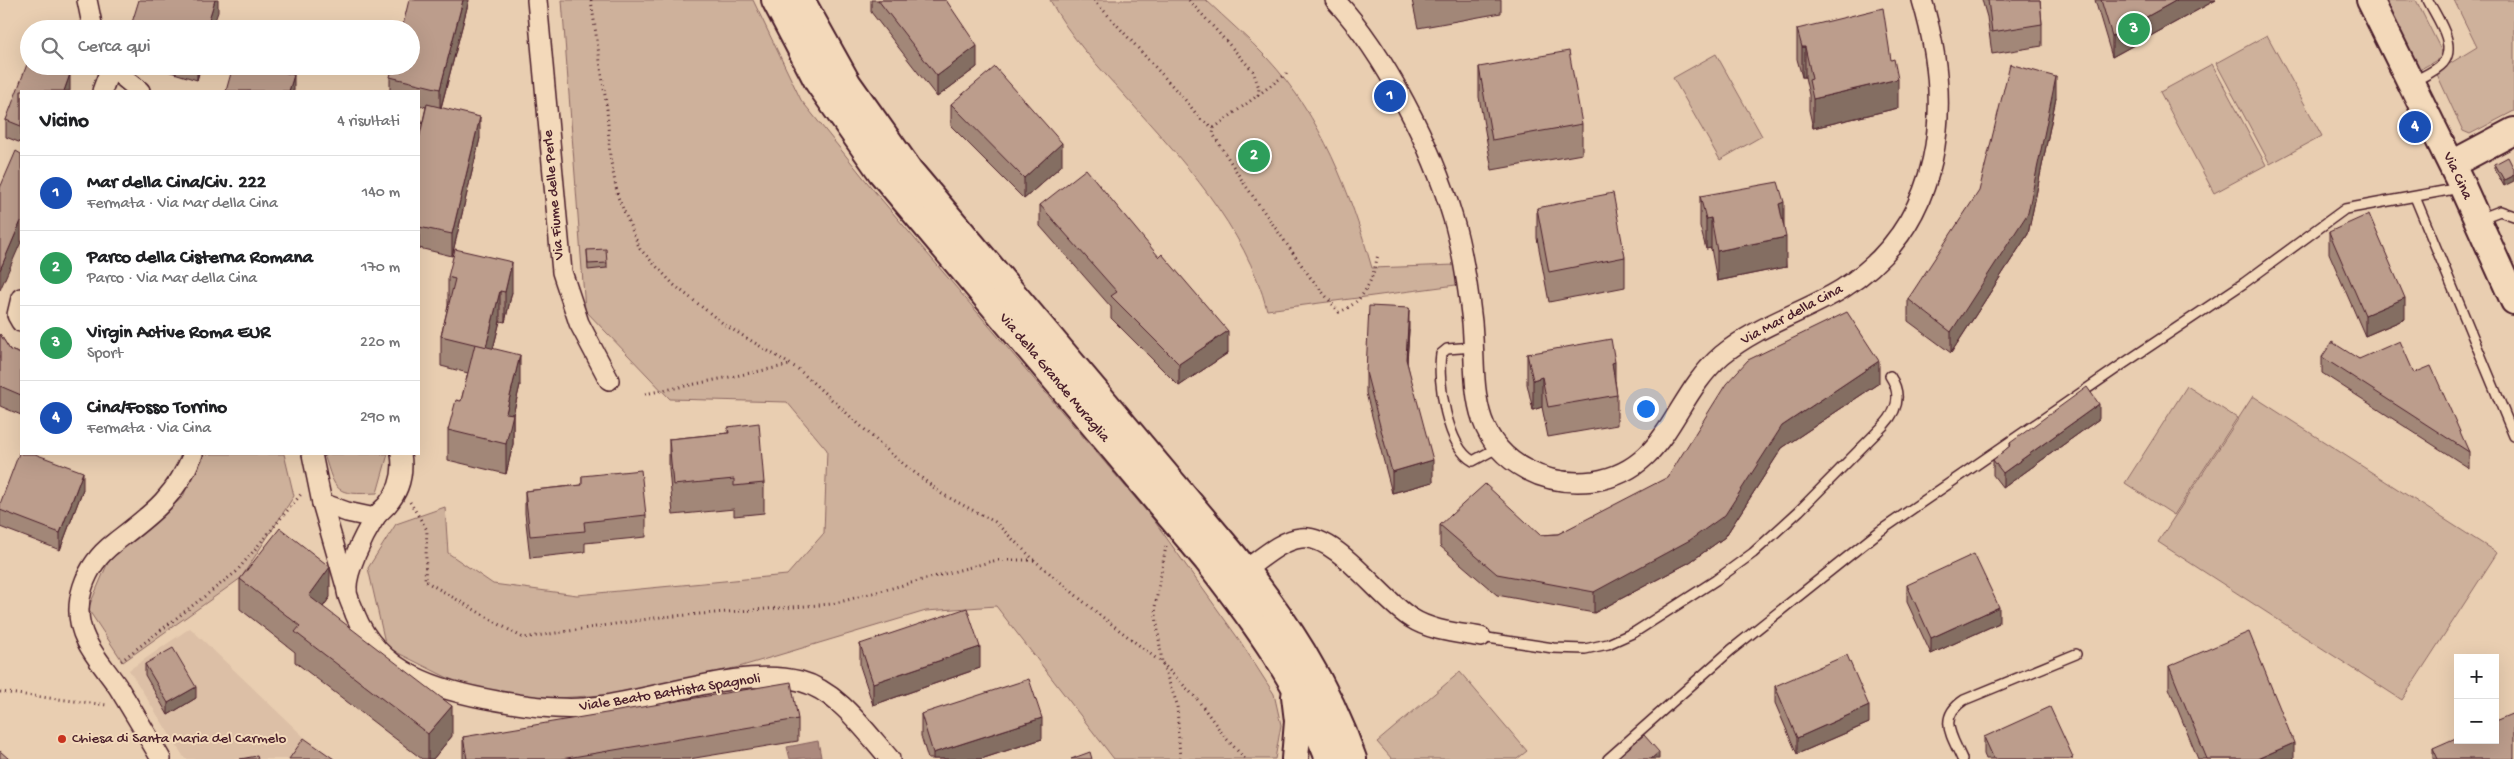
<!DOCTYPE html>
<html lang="it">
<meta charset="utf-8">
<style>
:root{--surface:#fff;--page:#f6f6f6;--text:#202124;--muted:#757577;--line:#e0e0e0;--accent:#c8321e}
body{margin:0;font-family:"Gochi Hand",sans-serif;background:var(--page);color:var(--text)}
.controls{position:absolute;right:15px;bottom:15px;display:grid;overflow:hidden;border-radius:0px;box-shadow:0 5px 20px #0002}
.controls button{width:45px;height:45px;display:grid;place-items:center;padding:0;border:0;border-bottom:1px solid var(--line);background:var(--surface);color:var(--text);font:25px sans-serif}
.you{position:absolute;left:1645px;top:408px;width:18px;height:18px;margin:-12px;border:4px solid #fff;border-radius:50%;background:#1a73e8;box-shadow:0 0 0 8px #1a73e833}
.badge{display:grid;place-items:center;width:32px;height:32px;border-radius:50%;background:var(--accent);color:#fff;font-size:16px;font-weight:700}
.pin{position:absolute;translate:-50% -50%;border:2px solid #fff;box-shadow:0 1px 5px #0006}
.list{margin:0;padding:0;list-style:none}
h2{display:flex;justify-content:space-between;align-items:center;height:65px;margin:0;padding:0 20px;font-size:21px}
h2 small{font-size:16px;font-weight:400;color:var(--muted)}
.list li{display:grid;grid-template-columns:32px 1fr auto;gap:15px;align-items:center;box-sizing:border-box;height:75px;padding:0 20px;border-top:1px solid var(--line)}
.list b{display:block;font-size:19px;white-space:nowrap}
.list p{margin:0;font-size:16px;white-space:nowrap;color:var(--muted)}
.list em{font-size:16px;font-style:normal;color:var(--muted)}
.icon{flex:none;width:28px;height:28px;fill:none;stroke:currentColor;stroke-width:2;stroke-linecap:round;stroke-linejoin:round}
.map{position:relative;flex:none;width:2514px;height:759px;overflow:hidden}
.search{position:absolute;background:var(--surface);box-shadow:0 5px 20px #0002;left:20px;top:20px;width:400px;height:55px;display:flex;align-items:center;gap:12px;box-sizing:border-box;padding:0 18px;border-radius:28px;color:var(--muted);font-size:19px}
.panel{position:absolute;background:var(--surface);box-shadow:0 5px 20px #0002;left:20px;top:90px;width:400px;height:365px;border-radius:0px}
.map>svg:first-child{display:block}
.built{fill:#dcbfa6}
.green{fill:#ceb19b;stroke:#8c6863}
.water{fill:#ac8a7e;stroke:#855f5d}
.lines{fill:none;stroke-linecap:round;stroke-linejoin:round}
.lane-casing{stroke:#4a1f2b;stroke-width:12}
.street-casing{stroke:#4a1f2b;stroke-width:22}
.secondary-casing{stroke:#4a1f2b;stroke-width:30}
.path{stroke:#4a1f2b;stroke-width:3;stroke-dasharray:1 4;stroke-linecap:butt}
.lane{stroke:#f3d9ba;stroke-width:9}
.street{stroke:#f3d9ba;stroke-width:19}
.secondary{stroke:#f3d9ba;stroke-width:26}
.wall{fill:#a28778;stroke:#4a1f2b}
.shaded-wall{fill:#846e62;stroke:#4a1f2b}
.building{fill:#bc9d8c;stroke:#4a1f2b}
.poi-dot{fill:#c8321e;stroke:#f3d9ba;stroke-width:2}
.labels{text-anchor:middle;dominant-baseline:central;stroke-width:4;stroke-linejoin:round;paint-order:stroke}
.street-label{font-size:15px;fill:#4a1f2b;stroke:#f3d9ba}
.poi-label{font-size:15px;fill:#4a1f2b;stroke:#f3d9ba;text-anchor:start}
</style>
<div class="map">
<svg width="2514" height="759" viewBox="0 0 2514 759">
<rect width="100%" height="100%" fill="#e9ceb1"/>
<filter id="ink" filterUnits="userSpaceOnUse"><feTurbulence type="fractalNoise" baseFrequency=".02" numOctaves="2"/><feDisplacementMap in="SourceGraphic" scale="10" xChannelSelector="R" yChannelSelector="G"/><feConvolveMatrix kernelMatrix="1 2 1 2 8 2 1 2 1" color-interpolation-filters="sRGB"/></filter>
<g filter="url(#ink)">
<path class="built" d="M 190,628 L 327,759 L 185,759 L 129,670 Z"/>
<g class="green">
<path d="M 562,0 L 753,0 L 801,100 L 875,192 L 1153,519 L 1240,641 L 1274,694 L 1281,725 L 1275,759 L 1114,759 L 996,606 L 926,611 L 739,667 L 617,694 L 544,699 L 462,685 L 386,647 L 368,568 L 396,524 L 445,507 L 448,553 L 493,584 L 577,595 L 787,575 L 824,533 L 827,450 L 787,402 L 670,399 L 585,310 Z"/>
<path d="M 1050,0 L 1206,0 C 1226,19 1248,38 1267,58 C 1322,117 1350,192 1372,268 L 1455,265 L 1456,285 L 1267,310 C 1246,227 1181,159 1125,96 C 1098,66 1069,36 1050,0 Z"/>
<path d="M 2385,0 L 2416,0 L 2444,56 L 2419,70 Z"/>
<path d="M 2454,0 L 2514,0 L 2514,111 L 2470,134 L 2463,131 L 2436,72 L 2477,47 Z"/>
<path d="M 2267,35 L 2322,136 L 2270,164 L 2216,63 Z"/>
<path d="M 1716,54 L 1762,136 L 1720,160 L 1673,78 Z"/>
<path d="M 2212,64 L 2266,165 L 2214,193 L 2160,92 Z"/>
<path d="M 2187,386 L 2237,418 L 2174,515 L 2125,483 Z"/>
<path d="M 2253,396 L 2497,553 L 2402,700 L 2158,542 Z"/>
<path d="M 200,454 L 284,454 L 294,496 L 241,578 L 123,662 L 88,609 L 109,560 L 183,497 Z"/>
<path d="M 324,454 L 388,454 L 377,493 C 335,495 336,493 324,454 Z"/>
<path d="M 1460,672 L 1527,751 L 1517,759 L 1392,759 L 1377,742 Z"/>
</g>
<path class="water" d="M 818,741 L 821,757 L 790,759 L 787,747 Z"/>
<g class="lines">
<defs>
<g id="lane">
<path d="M 2413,82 C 2423,76 2436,71 2443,63 C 2458,45 2436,17 2428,0"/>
<path d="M 2415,197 L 2514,436"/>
<path d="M 2479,219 L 2500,211 L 2514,216"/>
<path d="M 1474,347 L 1447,349 L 1441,354 C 1437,381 1447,447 1473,461 L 1497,448"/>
<path d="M 1481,637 L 1553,648 L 1585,649 L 1608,644 L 1635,632 L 1716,580 L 1753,553 L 1799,511 L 1884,425 C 1898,410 1902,394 1890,376"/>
<path d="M 1608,759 L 1731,650 L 1880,531 L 2123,364 L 2244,283 L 2345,209 L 2460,188"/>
<path d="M 1962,759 C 1952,736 1937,718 1964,700 L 2076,654"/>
</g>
<g id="street">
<path d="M 87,0 L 93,29"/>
<path d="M 537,0 L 562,272 L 579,323 L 609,380"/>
<path d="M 1335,0 C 1385,54 1432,147 1453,218 C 1463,252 1468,287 1472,322 C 1477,380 1466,438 1527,470 C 1548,481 1570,484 1594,481 C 1668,470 1672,398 1722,355 C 1758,325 1803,313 1842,289 C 1944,224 1954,107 1922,0"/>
<path d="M 110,66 L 140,91"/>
<path d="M 102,91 L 111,67"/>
<path d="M 21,298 L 17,315 L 21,322"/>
<path d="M 312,454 L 322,503 L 347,512 L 375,518"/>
<path d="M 401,454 C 404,473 400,490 387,505 C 383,509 377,514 374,519 C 364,535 345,572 347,592 C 348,599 353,607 355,614 C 379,674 440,691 498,701 C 527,706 555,710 584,708 C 647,703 740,665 800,681 C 838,691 865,731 890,759"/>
<path d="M 322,503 L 347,590"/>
<path d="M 1245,570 C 1261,559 1281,540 1301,538 C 1337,534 1380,599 1411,618 C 1431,631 1458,633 1481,637"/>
<path d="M 161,759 C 147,735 133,711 118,687 C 108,672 94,657 86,640 C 69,606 85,565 114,543 C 150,515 175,498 193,454"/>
</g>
<g id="secondary">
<path d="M 775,0 L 818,82 L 881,172 L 1207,560 C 1255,622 1301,684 1329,759"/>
<path d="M 801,0 L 848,84 L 909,170 L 1234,556 C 1284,618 1327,683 1353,759"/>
<path d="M 2370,0 L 2463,188 L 2514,301"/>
<path d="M 2452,164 L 2514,131"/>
<path d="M 1295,759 L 1298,721 L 1295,696"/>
</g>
</defs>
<use href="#lane" class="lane-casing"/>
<use href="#street" class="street-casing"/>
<use href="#secondary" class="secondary-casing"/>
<g class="path">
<path d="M 591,0 L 607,109 L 610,157 L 618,197 L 640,249 L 674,285 L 725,325 L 798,369 L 896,458 L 942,494 L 995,522 L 1034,560 L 1096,612 L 1162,663 L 1197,699 L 1225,737 L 1245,759"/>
<path d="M 1094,0 L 1188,103 L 1200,119 L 1214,128 L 1213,134 L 1243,182 L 1310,277 L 1339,312 C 1365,302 1373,279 1378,254"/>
<path d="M 1189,0 L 1253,71 L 1259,88 L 1258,96"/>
<path d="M 1214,128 L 1289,72"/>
<path d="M 645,394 L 790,365"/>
<path d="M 410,502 L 427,530 L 425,581 L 523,638 L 661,617 L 832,604 L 997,560 L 1034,560"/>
<path d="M 1166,546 L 1155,607 L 1162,663 L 1177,704 L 1180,759"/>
<path d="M 121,661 L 236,572 L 302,493"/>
<path d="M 0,692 L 107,705"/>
</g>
<use href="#lane" class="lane"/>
<use href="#street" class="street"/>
<use href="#secondary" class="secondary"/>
</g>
<g class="wall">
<path d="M 469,0 L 441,108 L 480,138 L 452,256 L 419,248 L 419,139 L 426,107 L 419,105 L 419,91 L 390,91 L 390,77 Z"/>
<path d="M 871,0 L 946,0 L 977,67 L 937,97 L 871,12 Z"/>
<path d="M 1412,0 L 1501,0 L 1501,13 L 1418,28 Z"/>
<path d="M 1982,0 L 2040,0 L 2042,24 L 2042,46 L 1992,54 L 1987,17 Z"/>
<path d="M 2095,0 L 2216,0 L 2112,57 Z"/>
<path d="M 1797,29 L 1898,108 L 1813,128 L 1809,110 L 1809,95 L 1805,77 L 1802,77 L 1797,59 Z"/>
<path d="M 151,66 L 201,66 L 197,80 Z"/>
<path d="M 1479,67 L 1582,124 L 1582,154 L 1492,170 L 1479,97 Z"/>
<path d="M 21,91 L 21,143 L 6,137 L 6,120 Z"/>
<path d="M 2056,98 L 2028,234 L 1951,353 L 1908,321 L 1908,299 Z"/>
<path d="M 951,104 L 1062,165 L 1024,199 L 951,126 Z"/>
<path d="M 2495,164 L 2514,169 L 2504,186 L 2495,170 Z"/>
<path d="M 1700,196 L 1784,230 L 1786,267 L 1717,281 L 1711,248 L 1706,249 L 1700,226 Z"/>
<path d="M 1040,205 L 1159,257 L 1228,353 L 1179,386 L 1111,318 L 1111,307 L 1040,226 Z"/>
<path d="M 1537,208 L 1625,257 L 1625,287 L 1549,302 L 1537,238 Z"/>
<path d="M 2329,232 L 2405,319 L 2365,336 L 2329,253 Z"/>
<path d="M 587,250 L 607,263 L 607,268 L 588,270 Z"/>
<path d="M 448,277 L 512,292 L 505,322 L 500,321 L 493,349 L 520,385 L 513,415 L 513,444 L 506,474 L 448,460 L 448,430 L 461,401 L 468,373 L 441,366 L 441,336 L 448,306 Z"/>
<path d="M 1409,330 L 1407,362 L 1433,482 L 1392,493 L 1366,393 L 1366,372 Z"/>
<path d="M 0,334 L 10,350 L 21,354 L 21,415 L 0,406 Z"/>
<path d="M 1527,354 L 1615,381 L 1617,395 L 1617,425 L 1548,437 L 1542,407 L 1533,410 L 1527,384 Z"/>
<path d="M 2322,357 L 2359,359 L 2414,373 L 2469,452 L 2469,468 L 2322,373 Z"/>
<path d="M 1879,383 L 1782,448 L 1725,537 L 1690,562 L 1594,613 L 1497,595 L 1440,546 L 1440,525 L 1540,535 L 1558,534 Z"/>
<path d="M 2099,419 L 2003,488 L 1993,475 L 1993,460 L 2010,446 L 2010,443 Z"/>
<path d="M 728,427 L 764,483 L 764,513 L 734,516 L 734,509 L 673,515 L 669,469 L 669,439 L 728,433 Z"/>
<path d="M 582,476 L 646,515 L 646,537 L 585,543 L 585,552 L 530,558 L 525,513 L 525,491 L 582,485 Z"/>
<path d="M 83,489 L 60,550 L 0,527 L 0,504 Z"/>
<path d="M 240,579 L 330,597 L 323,607 L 452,736 L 433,759 L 422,759 L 295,662 L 295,652 L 240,609 Z"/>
<path d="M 1907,585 L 1999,623 L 1931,654 L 1907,602 Z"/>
<path d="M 860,644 L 980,668 L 873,705 L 860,666 Z"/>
<path d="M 145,664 L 196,698 L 168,715 L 145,675 Z"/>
<path d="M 2169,666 L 2294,759 L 2198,759 L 2169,688 Z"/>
<path d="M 1775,686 L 1869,723 L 1797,754 L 1775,703 Z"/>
<path d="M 921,714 L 1042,739 L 981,759 L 928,759 L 921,736 Z"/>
<path d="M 798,719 L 798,741 L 689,759 L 463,759 L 463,737 Z"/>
<path d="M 1984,737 L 2073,759 L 1986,759 L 1984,754 Z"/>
<path d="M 2433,748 L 2514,759 L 2433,759 Z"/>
</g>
<g class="shaded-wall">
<path d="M 215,0 L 218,0 L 218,12 L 212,29 L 206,29 Z"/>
<path d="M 463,0 L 469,0 L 440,111 L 440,89 Z"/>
<path d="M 2177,0 L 2216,0 L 2112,57 L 2112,36 Z"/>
<path d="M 977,46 L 977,67 L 937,97 L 937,76 Z"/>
<rect x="1802" y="47" width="3" height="30"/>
<path d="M 197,66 L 201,66 L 197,80 Z"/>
<path d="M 70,74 L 70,91 L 64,91 Z"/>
<path d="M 294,75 L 294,91 L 289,91 Z"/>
<path d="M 2056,77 L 2056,98 L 2028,234 L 1951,353 L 1951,332 Z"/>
<path d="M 1898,79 L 1898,108 L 1813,128 L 1813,99 Z"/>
<path d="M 480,117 L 480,138 L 452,256 L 452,234 Z"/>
<path d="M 1062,143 L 1062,165 L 1024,199 L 1024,178 Z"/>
<path d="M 2514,175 L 2514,181 L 2504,186 L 2504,180 Z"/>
<path d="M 1784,202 L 1784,232 L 1779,204 Z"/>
<path d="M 1711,218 L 1711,248 L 1706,249 L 1706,219 Z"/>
<path d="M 21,221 L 21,242 L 0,290 L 0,270 Z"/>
<path d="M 1786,237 L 1786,267 L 1717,281 L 1717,251 Z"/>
<path d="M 512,262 L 512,292 L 505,322 L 505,292 Z"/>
<path d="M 500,291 L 500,321 L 486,377 L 486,347 Z"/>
<path d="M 2405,298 L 2405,319 L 2365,336 L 2365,315 Z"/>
<path d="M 1409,308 L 1409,330 L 1406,380 L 1406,359 Z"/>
<path d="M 1228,331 L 1228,353 L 1179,386 L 1179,364 Z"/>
<path d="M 520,355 L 520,385 L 513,415 L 513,444 L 506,474 L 506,413 Z"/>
<path d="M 1879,361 L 1879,383 L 1782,448 L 1725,537 L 1690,562 L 1594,613 L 1594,592 L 1782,426 Z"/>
<path d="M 1615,362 L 1615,392 L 1612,363 Z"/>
<path d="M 1542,377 L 1542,407 L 1533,410 L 1533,380 Z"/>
<path d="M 2099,404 L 2099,419 L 2003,488 L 2003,473 Z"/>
<path d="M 1433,460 L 1433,482 L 1392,493 L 1392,472 Z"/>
<path d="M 83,472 L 83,489 L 60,550 L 60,533 Z"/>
<path d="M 330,567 L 330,597 L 309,626 L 309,596 Z"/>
<path d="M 1999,607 L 1999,623 L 1931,654 L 1931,638 Z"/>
<path d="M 980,647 L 980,668 L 873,705 L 873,683 Z"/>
<path d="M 196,687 L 196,698 L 168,715 L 168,703 Z"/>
<path d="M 452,706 L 452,736 L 433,759 L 428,759 L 428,734 Z"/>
<path d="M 1869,706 L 1869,723 L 1797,754 L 1797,738 Z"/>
<path d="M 1042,718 L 1042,739 L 981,759 L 933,759 L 933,753 Z"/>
<path d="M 2294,743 L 2294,759 L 2257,759 Z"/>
<path d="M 1659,752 L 1659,759 L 1651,759 Z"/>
</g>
<g class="building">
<path d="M 139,0 L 215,0 L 206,29 L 130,29 Z"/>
<path d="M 409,0 L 463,0 L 440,89 L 390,77 L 393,66 L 411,66 L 411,29 L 402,29 Z"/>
<path d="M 878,0 L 946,0 L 977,46 L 937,76 Z"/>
<path d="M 1988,0 L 2040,0 L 2042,24 L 1992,32 Z"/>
<path d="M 2101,0 L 2177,0 L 2112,36 Z"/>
<path d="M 1883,8 L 1891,60 L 1894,59 L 1898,79 L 1813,99 L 1809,80 L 1812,79 L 1805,47 L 1802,47 L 1797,29 Z"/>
<path d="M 1569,51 L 1582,124 L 1492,140 L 1479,67 Z"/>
<path d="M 29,59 L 29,66 L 50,66 L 70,74 L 64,91 L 21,91 L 21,126 L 6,120 Z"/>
<path d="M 2010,64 L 2056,77 L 2028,213 L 1951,332 L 1908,299 L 1979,191 Z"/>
<path d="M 233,66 L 262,66 L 294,75 L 289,91 L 226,91 Z"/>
<path d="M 995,67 L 1062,143 L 1024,178 L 951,104 Z"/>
<path d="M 427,104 L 480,117 L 452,234 L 419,227 L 419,139 Z"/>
<path d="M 16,151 L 21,154 L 21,221 L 0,270 L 0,188 Z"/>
<path d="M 2508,157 L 2514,169 L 2514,175 L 2504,180 L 2495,164 Z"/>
<path d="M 1086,169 L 1159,257 L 1162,254 L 1228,331 L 1179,364 L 1111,296 L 1117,292 L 1040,205 Z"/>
<path d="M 1778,182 L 1784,202 L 1779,204 L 1786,237 L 1717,251 L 1711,218 L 1706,219 L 1700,196 Z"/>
<path d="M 1613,193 L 1625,257 L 1549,272 L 1537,208 Z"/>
<path d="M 2369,214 L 2405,298 L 2365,315 L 2329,232 Z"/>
<path d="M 455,249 L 512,262 L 505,292 L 500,291 L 486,347 L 441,336 L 455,279 L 448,277 Z"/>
<path d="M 606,249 L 607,263 L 588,264 L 587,250 Z"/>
<path d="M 1369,306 L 1409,308 L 1406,359 L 1433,460 L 1392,472 L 1366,372 Z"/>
<path d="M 1847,312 L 1879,361 L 1782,426 L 1725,515 L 1690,540 L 1594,592 L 1497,574 L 1440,525 L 1485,484 L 1540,535 L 1558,534 L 1668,477 L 1726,384 L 1748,360 Z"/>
<path d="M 0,334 L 10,350 L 21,354 L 21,395 L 0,386 Z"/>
<path d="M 1611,339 L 1615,362 L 1612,363 L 1617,395 L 1548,407 L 1542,377 L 1533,380 L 1527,354 Z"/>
<path d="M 2400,341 L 2414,373 L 2431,366 L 2469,452 L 2322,357 L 2332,342 L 2359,359 Z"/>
<path d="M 475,344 L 520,355 L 506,413 L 513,414 L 506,444 L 448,430 L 456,400 L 461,401 Z"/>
<path d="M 2087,387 L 2099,404 L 2003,473 L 1993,460 L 2011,445 L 2010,443 Z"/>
<path d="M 759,423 L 764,483 L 734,486 L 734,479 L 673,485 L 669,439 L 729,433 L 728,427 Z"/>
<path d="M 21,448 L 21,454 L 35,454 L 83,472 L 60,533 L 0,510 L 0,504 Z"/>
<path d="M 641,470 L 646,515 L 584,522 L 585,531 L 530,536 L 525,491 L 582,485 L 582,476 Z"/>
<path d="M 280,528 L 330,567 L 309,596 L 452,706 L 428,734 L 295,632 L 300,626 L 240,579 Z"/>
<path d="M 1974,554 L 1999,607 L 1931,638 L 1907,585 Z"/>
<path d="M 967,608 L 980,647 L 873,683 L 860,644 Z"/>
<path d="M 2249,632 L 2294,743 L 2257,759 L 2207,759 L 2169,666 Z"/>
<path d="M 173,648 L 196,687 L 168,703 L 145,664 Z"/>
<path d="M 1847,655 L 1869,706 L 1797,738 L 1775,686 Z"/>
<path d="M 1029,679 L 1042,718 L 933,753 L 921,714 Z"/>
<path d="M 791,682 L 798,719 L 561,759 L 467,759 L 463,737 Z"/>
<path d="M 2050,707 L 2073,757 L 2069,759 L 1994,759 L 1984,737 Z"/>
<path d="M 2514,713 L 2514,759 L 2438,759 L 2433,748 L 2458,737 L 2458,740 L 2495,740 L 2495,721 Z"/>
<path d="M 1644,735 L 1659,752 L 1651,759 L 1616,759 Z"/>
<path d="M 304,738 L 334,759 L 289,759 Z"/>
<path d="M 0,751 L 9,759 L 0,759 Z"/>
<path d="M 1090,752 L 1092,759 L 1071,759 Z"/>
<path d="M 257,756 L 258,759 L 240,759 Z"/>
</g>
</g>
<circle class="poi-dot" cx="62" cy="739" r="5"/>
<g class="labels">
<g class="street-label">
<text transform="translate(2457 176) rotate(65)">Via Cina</text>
<text transform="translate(554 195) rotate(-95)">Via Fiume delle Perle</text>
<text transform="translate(1792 315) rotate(-28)">Via Mar della Cina</text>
<text transform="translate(1054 378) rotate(50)">Via della Grande Muraglia</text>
<text transform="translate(670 693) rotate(-9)">Viale Beato Battista Spagnoli</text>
</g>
<g class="poi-label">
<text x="72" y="739">Chiesa di Santa Maria del Carmelo</text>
</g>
</g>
</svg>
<div class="controls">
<button>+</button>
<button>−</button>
</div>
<div class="you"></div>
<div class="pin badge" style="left:1390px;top:96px;background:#1a4fb4">1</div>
<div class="pin badge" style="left:1254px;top:156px;background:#2e9e5b">2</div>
<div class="pin badge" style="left:2134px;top:29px;background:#2e9e5b">3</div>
<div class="pin badge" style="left:2415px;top:127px;background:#1a4fb4">4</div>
<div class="search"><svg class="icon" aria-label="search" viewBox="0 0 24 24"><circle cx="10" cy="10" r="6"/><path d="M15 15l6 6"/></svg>Cerca qui</div>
<section class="panel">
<h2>Vicino<small>4 risultati</small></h2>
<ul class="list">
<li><span class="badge" style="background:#1a4fb4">1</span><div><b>Mar della Cina/Civ. 222</b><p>Fermata · Via Mar della Cina</p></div><em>140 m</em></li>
<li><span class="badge" style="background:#2e9e5b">2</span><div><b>Parco della Cisterna Romana</b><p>Parco · Via Mar della Cina</p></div><em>170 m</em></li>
<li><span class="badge" style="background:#2e9e5b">3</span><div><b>Virgin Active Roma EUR</b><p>Sport</p></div><em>220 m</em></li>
<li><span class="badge" style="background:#1a4fb4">4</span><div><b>Cina/Fosso Torrino</b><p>Fermata · Via Cina</p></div><em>290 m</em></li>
</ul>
</section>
</div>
